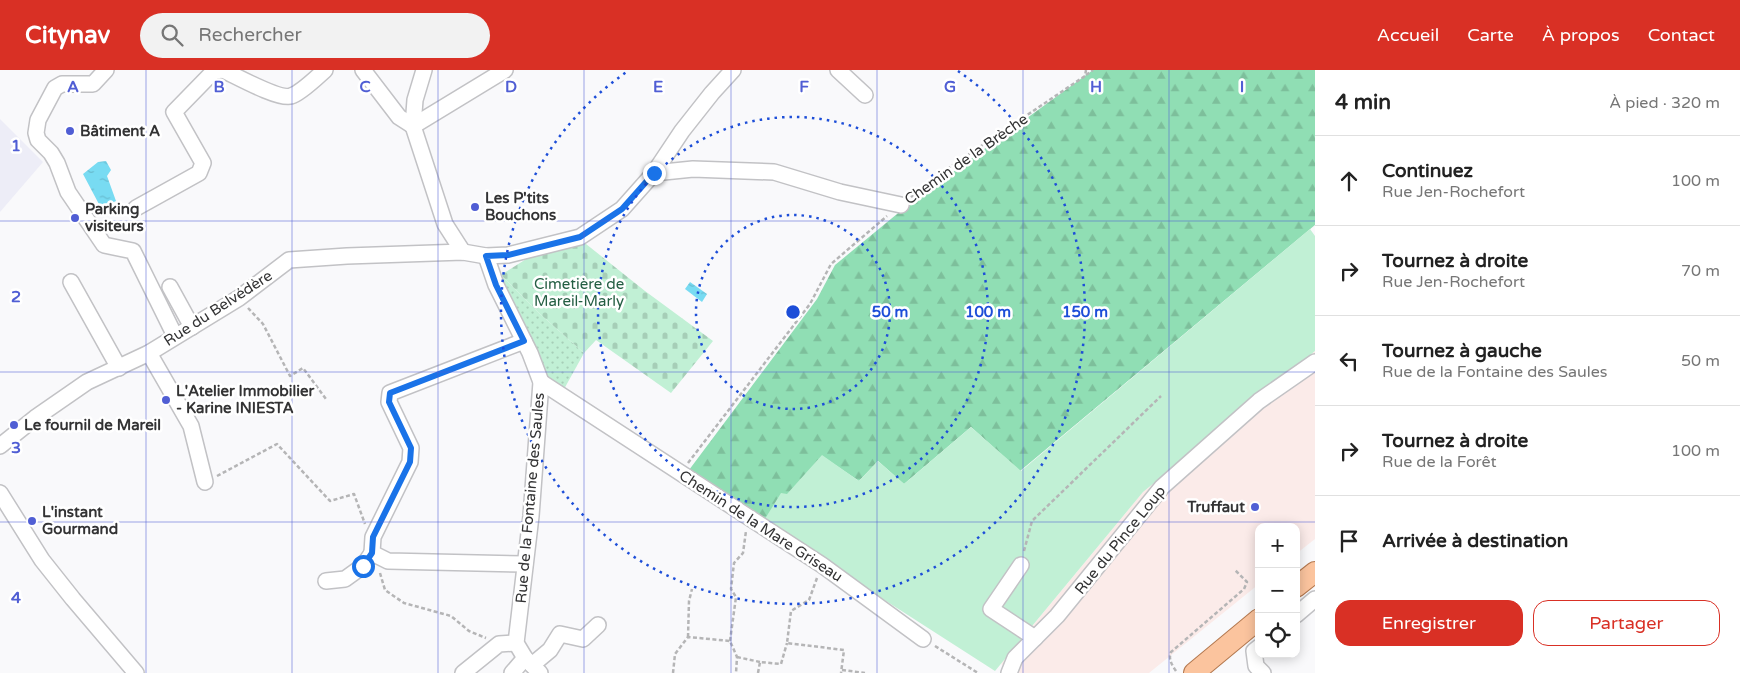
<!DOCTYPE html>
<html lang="fr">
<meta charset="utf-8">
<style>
:root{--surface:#fff;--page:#f2f2f2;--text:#222;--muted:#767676;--line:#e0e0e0;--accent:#d93025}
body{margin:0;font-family:"Varela Round",sans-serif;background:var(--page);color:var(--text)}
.controls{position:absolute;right:15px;bottom:15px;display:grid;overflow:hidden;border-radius:10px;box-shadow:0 2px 12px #0003}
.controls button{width:45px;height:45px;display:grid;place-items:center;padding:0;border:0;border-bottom:1px solid var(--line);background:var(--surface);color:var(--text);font:25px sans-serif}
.stop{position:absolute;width:15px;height:15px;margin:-11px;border:4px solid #1a73e8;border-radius:50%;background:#fff}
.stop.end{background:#1a73e8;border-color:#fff;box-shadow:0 1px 5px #0008}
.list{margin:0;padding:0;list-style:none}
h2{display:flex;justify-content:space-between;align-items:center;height:65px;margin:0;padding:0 20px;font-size:21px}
h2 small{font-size:16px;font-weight:400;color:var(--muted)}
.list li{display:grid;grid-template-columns:32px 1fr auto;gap:15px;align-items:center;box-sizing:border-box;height:90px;padding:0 20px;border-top:1px solid var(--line)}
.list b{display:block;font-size:19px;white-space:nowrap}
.list p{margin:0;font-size:16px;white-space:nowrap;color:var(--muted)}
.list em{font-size:16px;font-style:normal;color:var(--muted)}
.actions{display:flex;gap:10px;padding:15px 20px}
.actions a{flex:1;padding:11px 0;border:1px solid var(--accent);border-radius:15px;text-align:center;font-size:18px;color:var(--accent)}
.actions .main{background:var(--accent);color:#fff}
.icon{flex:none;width:28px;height:28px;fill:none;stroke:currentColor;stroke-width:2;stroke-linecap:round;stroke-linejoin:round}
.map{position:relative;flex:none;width:1315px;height:603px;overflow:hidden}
header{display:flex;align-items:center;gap:30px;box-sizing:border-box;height:70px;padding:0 25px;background:var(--accent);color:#fff}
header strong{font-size:24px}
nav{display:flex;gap:28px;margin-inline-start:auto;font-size:18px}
.search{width:350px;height:45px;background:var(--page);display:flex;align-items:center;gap:12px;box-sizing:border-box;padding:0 18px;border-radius:28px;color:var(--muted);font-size:19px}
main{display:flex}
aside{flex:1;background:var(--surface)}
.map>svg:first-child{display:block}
.commercial{fill:#fbebe9}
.built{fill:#ededf7}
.grass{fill:url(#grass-dots)}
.forest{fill:url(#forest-firs)}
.cemetery{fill:url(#cemetery-stones)}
.pitch{fill:#c1f0d5}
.water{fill:url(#water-ripples)}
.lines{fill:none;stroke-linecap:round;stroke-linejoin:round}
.minor-casing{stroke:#c2c2c5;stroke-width:18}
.major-casing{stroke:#b3784f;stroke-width:22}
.path{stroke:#b5b5b6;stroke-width:2.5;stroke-dasharray:4 2.5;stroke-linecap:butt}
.minor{stroke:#fff;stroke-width:15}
.major{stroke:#fbc49e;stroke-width:20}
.route{stroke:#1a73e8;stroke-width:6}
.grid{fill:none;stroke:#505ed4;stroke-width:1;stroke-opacity:0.55}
.ring{fill:none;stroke:#1d4ed8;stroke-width:2.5;stroke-dasharray:2.5 5}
.poi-dot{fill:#505ed4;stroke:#fff;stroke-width:2}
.labels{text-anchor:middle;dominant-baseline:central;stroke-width:5;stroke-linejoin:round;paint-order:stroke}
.poi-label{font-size:15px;font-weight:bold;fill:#333334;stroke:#fff;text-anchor:start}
.street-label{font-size:15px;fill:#333334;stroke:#fff}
.park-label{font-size:15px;fill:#245e43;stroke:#fff}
.grid-label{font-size:16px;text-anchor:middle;font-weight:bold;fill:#505ed4;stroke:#fff;stroke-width:5;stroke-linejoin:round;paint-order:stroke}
.centre{fill:#1d4ed8;stroke:#fff;stroke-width:2.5}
.ring-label{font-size:15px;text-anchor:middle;font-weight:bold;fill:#1d4ed8;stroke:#fff;stroke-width:5;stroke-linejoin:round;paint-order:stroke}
</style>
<header>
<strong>Citynav</strong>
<div class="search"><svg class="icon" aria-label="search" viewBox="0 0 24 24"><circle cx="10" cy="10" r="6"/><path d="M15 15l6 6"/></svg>Rechercher</div>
<nav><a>Accueil</a><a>Carte</a><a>À propos</a><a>Contact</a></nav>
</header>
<main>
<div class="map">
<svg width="1315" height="603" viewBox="0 0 1315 603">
<defs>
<pattern id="grass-dots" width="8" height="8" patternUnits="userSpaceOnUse" patternTransform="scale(1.25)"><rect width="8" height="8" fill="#c1f0d5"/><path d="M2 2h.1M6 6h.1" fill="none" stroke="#a6ceb7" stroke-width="1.8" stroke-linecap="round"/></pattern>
<pattern id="forest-firs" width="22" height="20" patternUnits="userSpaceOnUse" patternTransform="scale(1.25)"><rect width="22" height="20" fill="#90deb4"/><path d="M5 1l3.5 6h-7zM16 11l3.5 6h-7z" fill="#7dbf9b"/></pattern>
<pattern id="cemetery-stones" width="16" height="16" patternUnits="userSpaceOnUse" patternTransform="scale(1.25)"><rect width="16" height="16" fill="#c1f0d5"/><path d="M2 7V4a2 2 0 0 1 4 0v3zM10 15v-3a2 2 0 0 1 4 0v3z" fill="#a6ceb7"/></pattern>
<pattern id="water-ripples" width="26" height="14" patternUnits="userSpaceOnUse" patternTransform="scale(1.25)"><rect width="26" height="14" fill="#78dbf2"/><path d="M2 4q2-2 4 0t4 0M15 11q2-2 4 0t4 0" fill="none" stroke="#68bcd0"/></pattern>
</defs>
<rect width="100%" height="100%" fill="#f9f9fb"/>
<path class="commercial" d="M 1315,281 L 1315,469 L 1296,484 L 1296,457 L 1259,457 L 1259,514 L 1149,603 L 1014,603 L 1001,594 L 1143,422 Z"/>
<path class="built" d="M 0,49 L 43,92 L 0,142 Z"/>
<path class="grass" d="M 501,205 L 539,243 L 584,283 L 563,321 L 546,309 Z"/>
<path class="forest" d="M 1093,0 L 1315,0 L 1315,155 L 1020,401 L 971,357 L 904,414 L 878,391 L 859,411 L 822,386 L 763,452 L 689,400 L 817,229 L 835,195 L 914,130 Z"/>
<path class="cemetery" d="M 581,170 L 645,221 L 713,271 L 671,323 L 596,270 L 584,283 L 539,243 L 501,205 L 531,186 Z"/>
<path class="pitch" d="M 1310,159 L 1315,166 L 1315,281 L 1143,422 L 995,601 L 763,452 L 781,423 L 787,424 L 822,385 L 859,411 L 878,391 L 904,414 L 971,357 L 1021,401 Z"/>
<g class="water">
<path d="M 106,91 L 111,100 L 107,106 L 116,131 L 101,138 L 83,104 L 98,92 Z"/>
<path d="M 690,212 L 707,224 L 702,232 L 685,219 Z"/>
</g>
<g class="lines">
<defs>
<g id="minor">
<path d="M 106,0 L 93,14 L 62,14 L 55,18 L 38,50 L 36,63 L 38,70 L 51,83 L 57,93 L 68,122 L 104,175 L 133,181 L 175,266"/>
<path d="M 223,0 C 236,6 279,30 291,26 C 301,23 317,7 325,0"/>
<path d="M 363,0 L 399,47 L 413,56 L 505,0"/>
<path d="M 424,0 L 415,30 L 413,56 L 445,154 L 463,182"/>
<path d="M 838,0 L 865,25"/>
<path d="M 654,103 L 693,99 L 774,102 L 840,122 L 901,135"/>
<path d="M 136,138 L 199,103 L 203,93 L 174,42 L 214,1 L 223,0"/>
<path d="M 486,186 L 496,215 L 530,283 L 541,312 L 531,446 L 516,573 L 525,588 L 540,603"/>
<path d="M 71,212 L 119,298"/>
<path d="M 170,217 L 192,257"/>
<path d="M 524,271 L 390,323 L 389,332 L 411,378 L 410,392 L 373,467 L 372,483 L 388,491 L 525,494"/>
<path d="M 149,283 L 191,356 L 205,412"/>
<path d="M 541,312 L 822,495 L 923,569"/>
<path d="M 0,376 L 35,348 L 87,312 L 149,283 L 239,228 L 289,190 L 347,186 L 463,182 L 486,186 L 508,185 L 580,167 L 622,139 L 654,103 L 682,61 L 712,23 L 733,0"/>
<path d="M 0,423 L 42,490 L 73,529 L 136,603"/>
<path d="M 1021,495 L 991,539 L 1035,568"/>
<path d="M 326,511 L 345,509 L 363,496 L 372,483"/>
<path d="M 1296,545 L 1315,529"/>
<path d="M 1259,577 L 1254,581 L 1256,596 L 1263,603"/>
<path d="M 532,595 L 550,580 L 560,564 L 583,569 L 598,555"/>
<path d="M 463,603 L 499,574 L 516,573"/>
<path d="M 512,603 L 525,588"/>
<path d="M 1009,603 L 1015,588 L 1057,546 L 1162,417 L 1259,331 L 1315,292"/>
</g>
<g id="major">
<path d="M 1296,517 L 1315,502"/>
<path d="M 1194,603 L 1259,549"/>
</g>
</defs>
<use href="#minor" class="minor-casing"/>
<use href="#major" class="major-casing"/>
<g class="path">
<path d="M 1086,5 L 1093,0"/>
<path d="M 911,127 L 953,95 L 1085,6 L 1086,0"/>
<path d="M 248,238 L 263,254 L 290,306 L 303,298 L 326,329"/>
<path d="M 688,393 L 810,234 L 831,194 L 887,146"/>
<path d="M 217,406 L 277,374 L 330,431 L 354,424 L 365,454"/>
<path d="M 1024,481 L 1032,451 L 1161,326"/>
<path d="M 380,503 L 385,520 L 404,533 L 451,546 L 469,561 L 486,568"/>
<path d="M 817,508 L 809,530 L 791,541 L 787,573 L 844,580 L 841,603"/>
<path d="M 688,567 L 689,531 L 692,519"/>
<path d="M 730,571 L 736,527 L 731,519 L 734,493 L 743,483 L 746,461"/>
<path d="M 935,576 L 978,603"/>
<path d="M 737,587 L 760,592"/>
<path d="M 842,600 L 865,603"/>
<path d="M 1176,601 C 1172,595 1168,589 1171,582 L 1244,519 L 1247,512 L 1235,500"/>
<path d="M 673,603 L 675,584 L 688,567 L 730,571 L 737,587 L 736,603"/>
<path d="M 758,603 L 760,592 L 781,594 L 787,573"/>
</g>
<use href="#minor" class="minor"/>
<use href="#major" class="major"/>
</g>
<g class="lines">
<path class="route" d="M 363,496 L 372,483 L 373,467 L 410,392 L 411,378 L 389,332 L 390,323 L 524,271 L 496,215 L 486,186 L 508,185 L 580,167 L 622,139 L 654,103"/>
</g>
<path class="grid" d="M 146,0 L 146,603M 292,0 L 292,603M 438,0 L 438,603M 584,0 L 584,603M 731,0 L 731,603M 877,0 L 877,603M 1023,0 L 1023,603M 1169,0 L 1169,603M 0,151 L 1315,151M 0,302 L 1315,302M 0,452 L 1315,452"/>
<g class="ring">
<circle cx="793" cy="242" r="97"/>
<circle cx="793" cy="242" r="195"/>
<path d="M958 1A292 292 0 1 1 628 1"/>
</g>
<g class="poi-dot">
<circle cx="70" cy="61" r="5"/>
<circle cx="475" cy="137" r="5"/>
<circle cx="75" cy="148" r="5"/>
<circle cx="166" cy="330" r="5"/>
<circle cx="14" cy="355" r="5"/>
<circle cx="1255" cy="437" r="5"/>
<circle cx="32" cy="451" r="5"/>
</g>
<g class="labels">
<g class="poi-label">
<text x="80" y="61">Bâtiment A</text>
<text x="485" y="128">Les P'tits<tspan x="485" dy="17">Bouchons</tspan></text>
<text x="85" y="139">Parking<tspan x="85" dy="17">visiteurs</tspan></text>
<text x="176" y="321">L'Atelier Immobilier<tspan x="176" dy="17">- Karine INIESTA</tspan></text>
<text x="24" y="355">Le fournil de Mareil</text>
<text x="1245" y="437" text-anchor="end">Truffaut</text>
<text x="42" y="442">L'instant<tspan x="42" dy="17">Gourmand</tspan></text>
</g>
<g class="street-label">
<text transform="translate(966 89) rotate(-35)">Chemin de la Brèche</text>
<text transform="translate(218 238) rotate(-33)">Rue du Belvédère</text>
<text transform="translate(530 428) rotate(-85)">Rue de la Fontaine des Saules</text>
<text transform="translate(761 456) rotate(33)">Chemin de la Mare Griseau</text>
<text transform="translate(1120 470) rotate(-51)">Rue du Pince Loup</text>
</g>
<g class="park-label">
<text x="579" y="214">Cimetière de<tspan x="579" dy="17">Mareil-Marly</tspan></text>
</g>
</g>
<g class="grid-label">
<text x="73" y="22">A</text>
<text x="219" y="22">B</text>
<text x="365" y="22">C</text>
<text x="511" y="22">D</text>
<text x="658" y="22">E</text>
<text x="804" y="22">F</text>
<text x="950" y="22">G</text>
<text x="1096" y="22">H</text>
<text x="1242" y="22">I</text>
<text x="16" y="81">1</text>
<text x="16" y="232">2</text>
<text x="16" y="383">3</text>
<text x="16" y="533">4</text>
</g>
<circle cx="793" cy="242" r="8" class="centre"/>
<g class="ring-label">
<text x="890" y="247">50 m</text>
<text x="988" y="247">100 m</text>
<text x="1085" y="247">150 m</text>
</g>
</svg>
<div class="controls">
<button>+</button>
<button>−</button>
<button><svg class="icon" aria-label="locate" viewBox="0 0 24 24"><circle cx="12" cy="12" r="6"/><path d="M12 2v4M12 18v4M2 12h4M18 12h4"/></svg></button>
</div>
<div class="stop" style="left:363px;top:496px"></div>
<div class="stop end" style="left:654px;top:103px"></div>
</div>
<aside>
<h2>4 min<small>À pied · 320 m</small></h2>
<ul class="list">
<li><svg class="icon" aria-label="ahead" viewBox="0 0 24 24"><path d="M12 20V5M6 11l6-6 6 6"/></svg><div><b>Continuez</b><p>Rue Jen-Rochefort</p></div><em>100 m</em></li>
<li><svg class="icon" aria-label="right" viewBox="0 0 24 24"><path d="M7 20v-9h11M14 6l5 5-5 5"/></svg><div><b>Tournez à droite</b><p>Rue Jen-Rochefort</p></div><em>70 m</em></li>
<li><svg class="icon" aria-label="left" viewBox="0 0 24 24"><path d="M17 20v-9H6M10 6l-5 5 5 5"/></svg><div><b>Tournez à gauche</b><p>Rue de la Fontaine des Saules</p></div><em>50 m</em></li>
<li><svg class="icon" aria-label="right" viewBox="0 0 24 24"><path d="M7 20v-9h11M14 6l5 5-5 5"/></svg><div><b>Tournez à droite</b><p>Rue de la Forêt</p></div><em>100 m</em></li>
<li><svg class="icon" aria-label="arrive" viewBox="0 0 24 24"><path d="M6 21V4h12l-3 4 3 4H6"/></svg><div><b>Arrivée à destination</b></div></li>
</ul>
<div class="actions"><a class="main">Enregistrer</a><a>Partager</a></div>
</aside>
</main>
